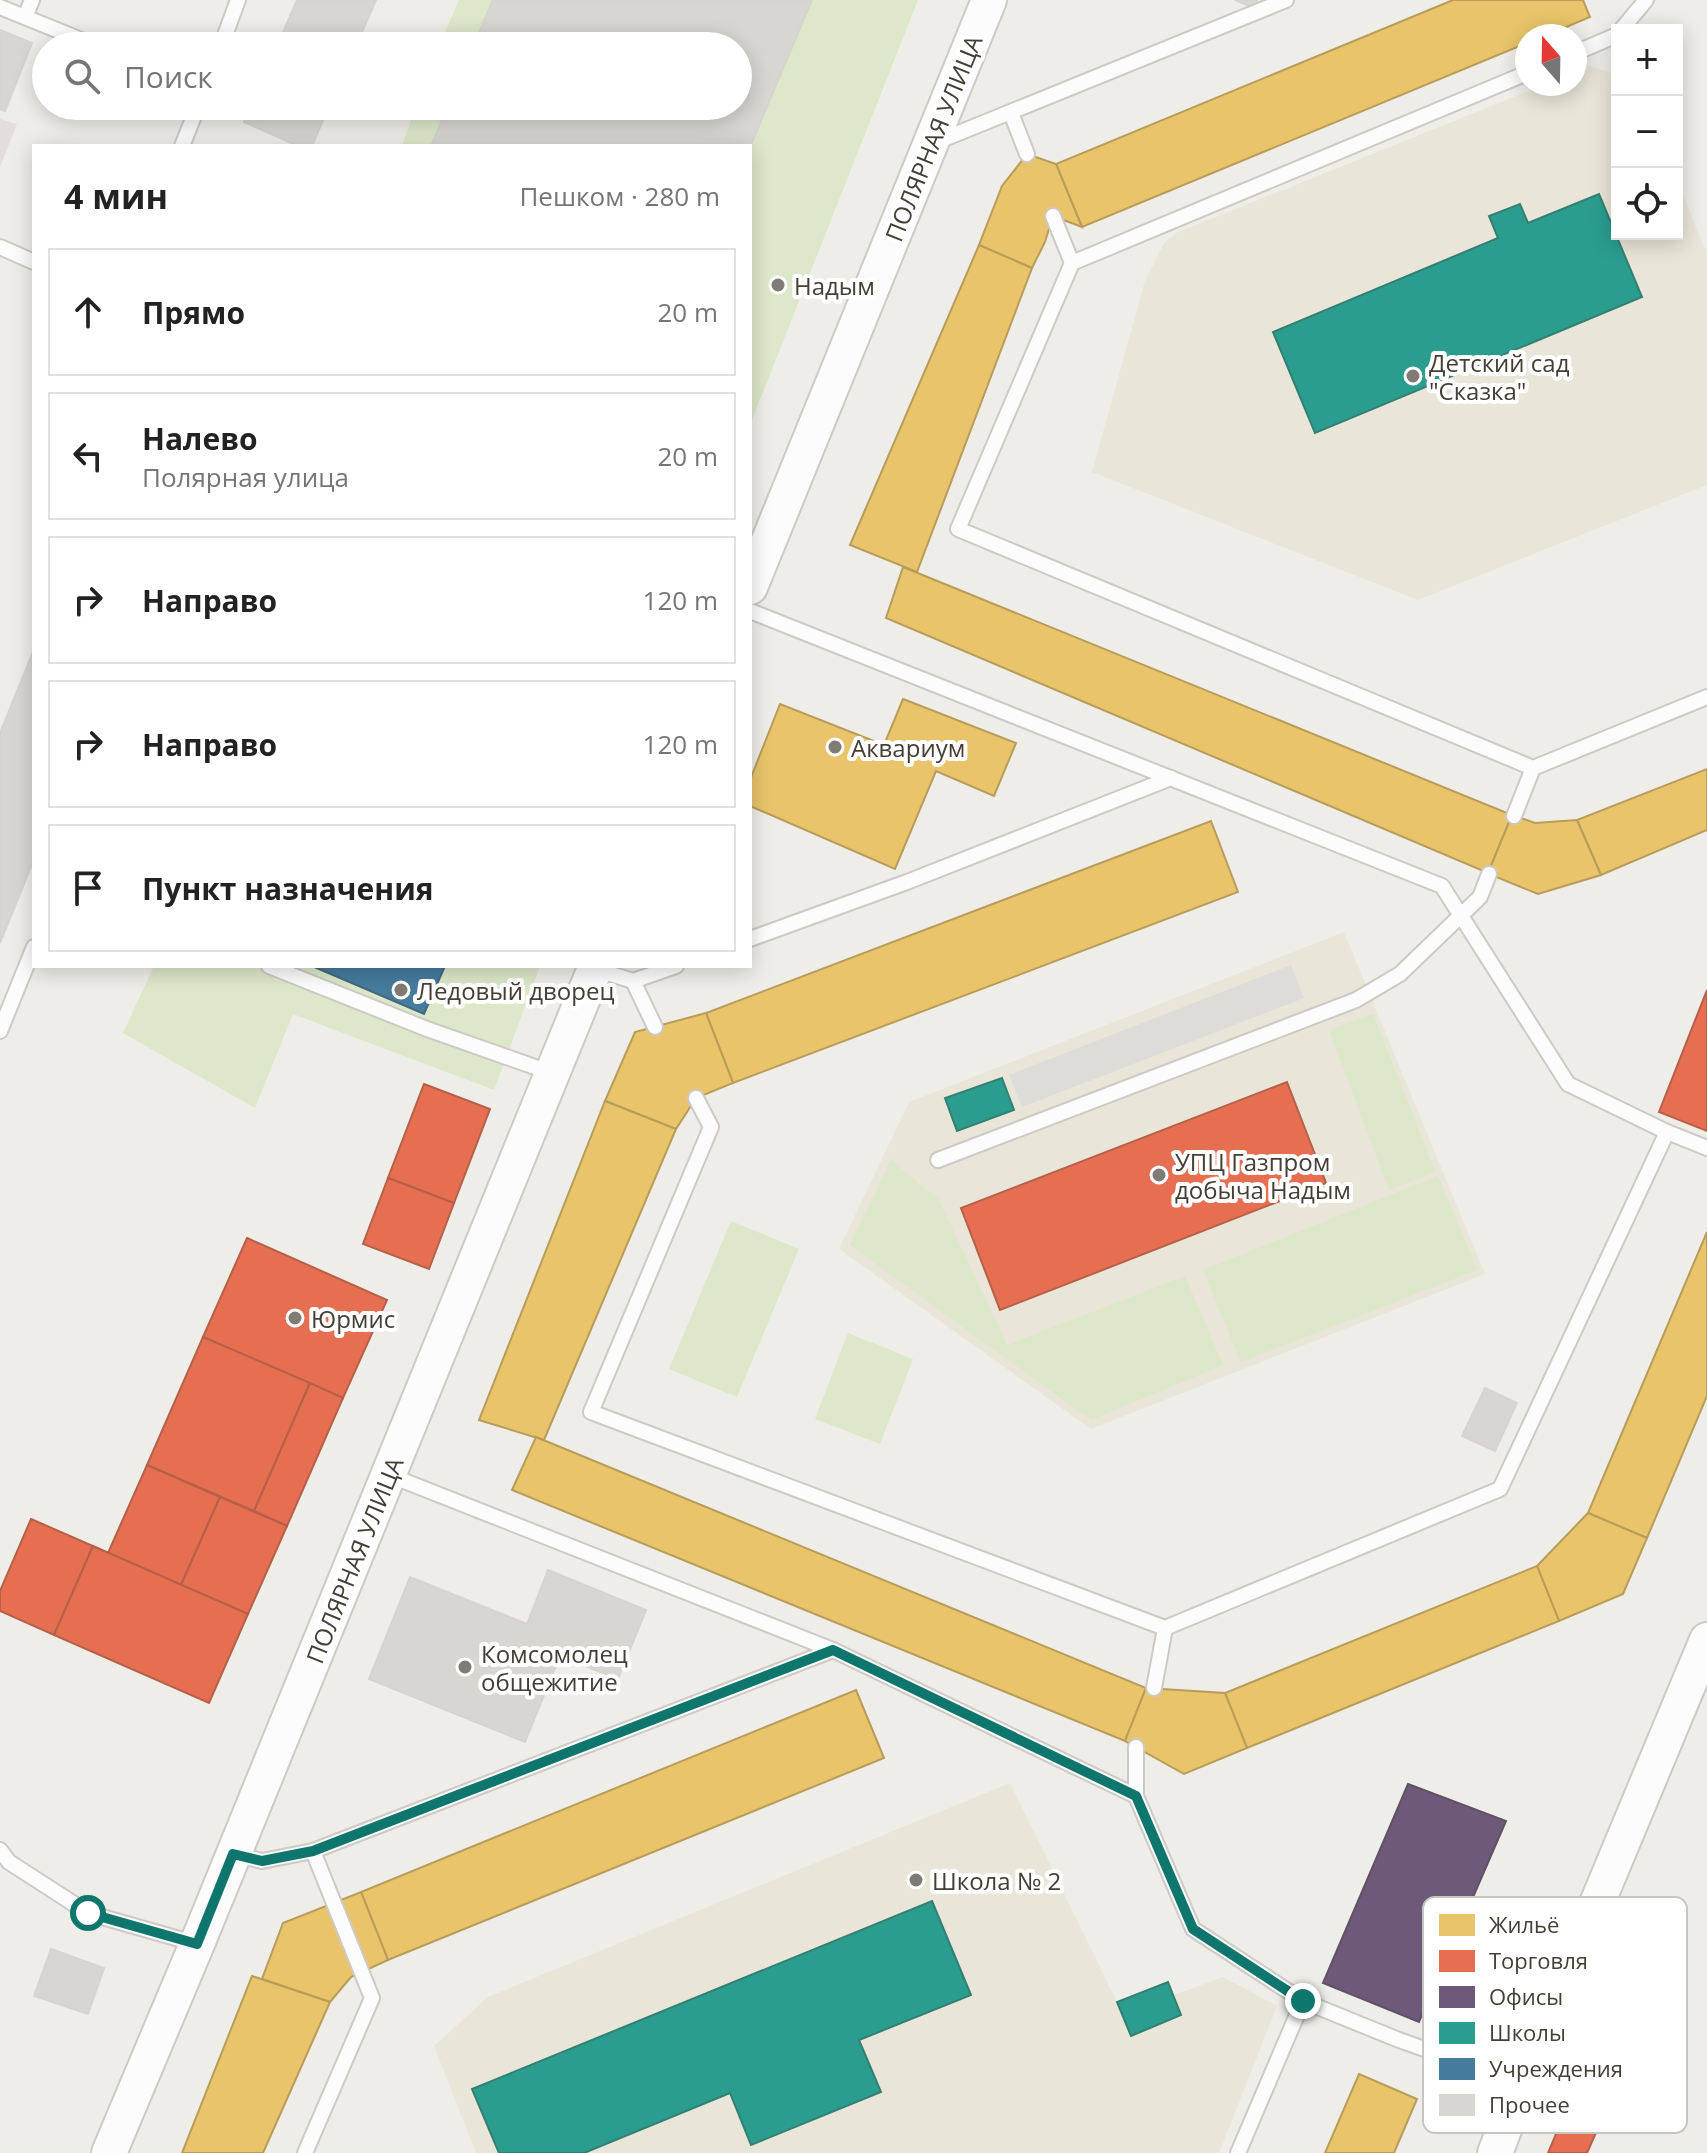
<!DOCTYPE html>
<html lang="ru">
<meta charset="utf-8">
<style>
:root{--surface:#fff;--page:#f2f2f2;--text:#222;--muted:#767676;--line:#e0e0e0}
body{margin:0;font-family:"Open Sans",sans-serif;background:var(--page);color:var(--text)}
.controls{position:absolute;right:24px;top:24px;display:grid;overflow:hidden;border-radius:0px;box-shadow:0 4px 20px #0003}
.controls button{width:72px;height:72px;display:grid;place-items:center;padding:0;border:0;border-bottom:2px solid var(--line);background:var(--surface);color:var(--text);font:40px sans-serif}
.compass{position:absolute;left:1515px;top:24px;width:72px;height:72px;border-radius:50%;background:var(--surface);box-shadow:0 4px 20px #0003;rotate:340deg}
.stop{position:absolute;width:24px;height:24px;margin:-18px;border:6px solid #0f766e;border-radius:50%;background:#fff}
.stop.end{background:#0f766e;border-color:#fff;box-shadow:0 2px 8px #0008}
.list{margin:0;padding:0;list-style:none}
h2{display:flex;justify-content:space-between;align-items:center;height:104px;margin:0;padding:0 32px;font-size:34px}
h2 small{font-size:26px;font-weight:400;color:var(--muted)}
.list li{display:grid;grid-template-columns:52px 1fr auto;gap:24px;align-items:center;box-sizing:border-box;height:128px;margin:0 16px 16px;padding:0 16px;border:2px solid var(--line);border-radius:0px}
.list b{display:block;font-size:30px;white-space:nowrap}
.list p{margin:0;font-size:26px;white-space:nowrap;color:var(--muted)}
.list em{font-size:26px;font-style:normal;color:var(--muted)}
.icon{flex:none;width:44px;height:44px;fill:none;stroke:currentColor;stroke-width:2;stroke-linecap:round;stroke-linejoin:round}
.map{position:relative;flex:none;width:1707px;height:2153px;overflow:hidden}
.search{position:absolute;background:var(--surface);box-shadow:0 4px 20px #0003;left:32px;top:32px;width:720px;height:88px;display:flex;align-items:center;gap:20px;box-sizing:border-box;padding:0 28px;border-radius:44px;color:var(--muted);font-size:30px}
.panel{position:absolute;background:var(--surface);box-shadow:0 4px 20px #0003;left:32px;top:144px;width:720px;height:824px;border-radius:0px}
.map>svg:first-child{display:block}
.industrial{fill:#e2ded9}
.education{fill:#e9e5d8}
.green{fill:#dce8c9}
.parking{fill:#dedcd8}
.homes{fill:#e9c46a;stroke:#b89c5a;stroke-width:2}
.shops{fill:#e76f51;stroke:#b66049;stroke-width:2}
.offices{fill:#6d597a;stroke:#615165;stroke-width:2}
.schools{fill:#2a9d8f;stroke:#328074;stroke-width:2}
.public{fill:#457b9d;stroke:#45697e;stroke-width:2}
.building{fill:#d8d6d1;stroke:#d7d4ce;stroke-width:2}
.lines{fill:none;stroke-linecap:round;stroke-linejoin:round}
.service-casing{stroke:#cdcac5;stroke-width:18}
.tertiary-casing{stroke:#cdcac5;stroke-width:38}
.service{stroke:#fdfcfc;stroke-width:14}
.tertiary{stroke:#fdfcfc;stroke-width:34}
.route{stroke:#0f766e;stroke-width:10}
.poi-dot{fill:#807b74;stroke:#fff;stroke-width:3}
.labels{text-anchor:middle;dominant-baseline:central;stroke-width:8;stroke-linejoin:round;paint-order:stroke}
.street-label{font-size:24px;fill:#443e35;stroke:#fff}
.poi-label{font-size:24px;fill:#443e35;stroke:#fff;text-anchor:start}
.key{fill:#fff;stroke:#c7c5c2;stroke-width:2}
.key-label{font-size:22px;fill:#443e35}
</style>
<div class="map">
<svg width="1707" height="2153" viewBox="0 0 1707 2153">
<rect width="100%" height="100%" fill="#efede8"/>
<path class="industrial" d="M 0,119 L 17,124 L 0,167 Z"/>
<g class="education">
<path d="M 1590,66 L 1617,75 L 1617,234 L 1677,234 L 1677,180 L 1707,254 L 1707,485 L 1418,600 L 1092,472 L 1145,281 L 1164,243 L 1176,233 L 1546,84 L 1575,84 L 1575,72 Z"/>
<path d="M 1344,932 L 1485,1274 L 1091,1429 L 839,1249 L 909,1102 Z"/>
<path d="M 1010,1783 L 1117,2002 L 1168,1982 L 1174,1995 L 1223,1977 L 1277,2006 L 1219,2153 L 476,2153 L 434,2046 L 488,1997 Z"/>
</g>
<g class="green">
<path d="M 459,0 L 918,0 L 750,425 L 750,146 L 402,146 L 416,106 L 738,106 L 738,46 L 439,46 Z"/>
<path d="M 154,966 L 540,966 L 494,1090 L 293,1014 L 255,1108 L 123,1033 Z"/>
<path d="M 1373,1014 L 1435,1172 L 1389,1190 L 1329,1030 Z"/>
<path d="M 891,1160 L 939,1200 L 1007,1345 L 1185,1276 L 1223,1365 L 1091,1420 L 850,1245 Z"/>
<path d="M 1438,1176 L 1477,1270 L 1241,1362 L 1203,1270 Z"/>
<path d="M 731,1221 L 799,1249 L 737,1397 L 669,1369 Z"/>
<path d="M 848,1333 L 913,1359 L 880,1444 L 815,1419 Z"/>
</g>
<path class="parking" d="M 1291,965 L 1304,998 L 1022,1107 L 1009,1075 Z"/>
<g class="homes">
<path d="M 1453,0 L 1583,0 L 1590,17 L 1545,36 L 1527,36 L 1527,43 L 1082,227 L 1056,164 Z"/>
<path d="M 1027,154 L 1056,164 L 1082,227 L 1053,216 L 1045,242 L 1032,268 L 979,245 L 1002,186 Z"/>
<path d="M 979,245 L 1032,268 L 917,572 L 850,545 Z"/>
<path d="M 903,567 L 1512,815 L 1488,873 L 886,618 Z"/>
<path d="M 903,699 L 1016,743 L 994,796 L 936,771 L 895,869 L 750,806 L 750,780 L 780,704 L 884,745 Z"/>
<path d="M 1707,769 L 1707,830 L 1601,875 L 1577,820 Z"/>
<path d="M 1512,815 L 1535,823 L 1577,820 L 1601,875 L 1538,894 L 1489,874 L 1488,873 Z"/>
<path d="M 1211,821 L 1238,892 L 733,1083 L 706,1013 Z"/>
<path d="M 706,1013 L 733,1083 L 696,1098 L 676,1129 L 605,1101 L 635,1032 Z"/>
<path d="M 605,1101 L 676,1129 L 544,1440 L 479,1420 Z"/>
<path d="M 1707,1232 L 1707,1396 L 1647,1538 L 1588,1513 Z"/>
<path d="M 536,1437 L 1146,1688 L 1125,1741 L 512,1490 Z"/>
<path d="M 1588,1513 L 1647,1538 L 1623,1594 L 1559,1621 L 1537,1566 Z"/>
<path d="M 1537,1566 L 1559,1621 L 1247,1748 L 1225,1693 Z"/>
<path d="M 1146,1688 L 1225,1693 L 1247,1748 L 1184,1774 L 1125,1741 Z"/>
<path d="M 856,1690 L 884,1758 L 388,1960 L 361,1892 Z"/>
<path d="M 361,1892 L 388,1960 L 351,1977 L 330,2002 L 262,1979 L 283,1923 Z"/>
<path d="M 252,1976 L 330,2002 L 263,2153 L 182,2153 Z"/>
<path d="M 1359,2074 L 1417,2099 L 1394,2153 L 1325,2153 Z"/>
</g>
<g class="shops">
<path d="M 1707,990 L 1707,1131 L 1659,1112 Z"/>
<path d="M 1287,1082 L 1326,1183 L 1000,1310 L 961,1208 Z"/>
<path d="M 424,1084 L 490,1109 L 454,1203 L 388,1178 Z"/>
<path d="M 388,1178 L 454,1203 L 429,1269 L 363,1244 Z"/>
<path d="M 247,1238 L 387,1300 L 343,1398 L 203,1337 Z"/>
<path d="M 203,1337 L 310,1383 L 254,1511 L 147,1465 Z"/>
<path d="M 310,1383 L 343,1398 L 287,1526 L 254,1511 Z"/>
<path d="M 147,1465 L 220,1497 L 181,1585 L 108,1553 Z"/>
<path d="M 220,1497 L 287,1526 L 248,1614 L 181,1585 Z"/>
<path d="M 31,1519 L 93,1546 L 54,1635 L 0,1611 L 0,1591 Z"/>
<path d="M 93,1546 L 248,1614 L 209,1703 L 54,1635 Z"/>
<path d="M 1569,2103 L 1603,2117 L 1587,2153 L 1548,2153 Z"/>
</g>
<path class="offices" d="M 1408,1784 L 1506,1821 L 1419,2022 L 1323,1983 Z"/>
<g class="schools">
<path d="M 1599,194 L 1642,297 L 1315,433 L 1273,332 L 1498,238 L 1489,216 L 1520,204 L 1528,223 Z"/>
<path d="M 1002,1078 L 1014,1110 L 957,1131 L 945,1098 Z"/>
<path d="M 932,1901 L 971,1995 L 859,2040 L 881,2092 L 751,2145 L 730,2093 L 584,2153 L 499,2153 L 472,2089 Z"/>
<path d="M 1168,1982 L 1181,2015 L 1131,2036 L 1117,2002 Z"/>
</g>
<path class="public" d="M 312,966 L 445,966 L 424,1014 Z"/>
<g class="building">
<path d="M 297,0 L 376,0 L 356,46 L 277,46 Z"/>
<path d="M 493,0 L 812,0 L 750,147 L 431,146 L 448,106 L 738,106 L 738,46 L 473,46 Z"/>
<path d="M 1235,0 L 1257,0 L 1254,8 Z"/>
<path d="M 0,30 L 32,43 L 5,111 L 0,109 Z"/>
<path d="M 251,106 L 329,106 L 312,146 L 298,146 L 244,122 Z"/>
<path d="M 34,649 L 34,672 L 26,669 Z"/>
<path d="M 26,669 L 34,672 L 34,859 L 0,943 L 0,733 Z"/>
<path d="M 1485,1388 L 1517,1403 L 1495,1451 L 1462,1436 Z"/>
<path d="M 548,1570 L 646,1610 L 618,1679 L 560,1656 L 525,1742 L 369,1679 L 410,1577 L 527,1624 Z"/>
<path d="M 51,1949 L 104,1968 L 88,2014 L 34,1996 Z"/>
</g>
<g class="lines">
<defs>
<g id="service">
<path d="M 0,7 L 96,46"/>
<path d="M 25,17 L 32,0"/>
<path d="M 1621,30 L 1646,0"/>
<path d="M 221,46 L 238,0"/>
<path d="M 1575,53 L 1617,35"/>
<path d="M 1527,73 L 1072,263 L 958,529 L 1533,768 L 1707,697"/>
<path d="M 1011,113 L 1027,154"/>
<path d="M 934,143 L 1286,0"/>
<path d="M 182,146 L 198,106"/>
<path d="M 1053,216 L 1072,263"/>
<path d="M 0,247 L 34,262"/>
<path d="M 750,611 L 1442,886 L 1568,1084 L 1667,1132 L 1707,1148"/>
<path d="M 1514,816 L 1533,768"/>
<path d="M 750,939 L 907,882 L 1171,778"/>
<path d="M 269,966 L 427,1029 L 552,1073"/>
<path d="M 595,969 L 633,981"/>
<path d="M 655,1027 L 633,981 L 676,966"/>
<path d="M 0,1031 L 34,947"/>
<path d="M 696,1098 L 711,1127 L 591,1412 L 1165,1628 L 1500,1489 L 1667,1132"/>
<path d="M 938,1160 L 1356,1000 L 1400,974 L 1480,897 L 1489,874"/>
<path d="M 389,1475 L 833,1650"/>
<path d="M 1154,1688 L 1165,1628"/>
<path d="M 1136,1747 L 1136,1796"/>
<path d="M 0,1850 L 9,1862 L 88,1913 L 197,1944"/>
<path d="M 234,1854 L 262,1861 L 313,1851"/>
<path d="M 305,2153 L 372,1998 L 313,1851 L 833,1650 L 1136,1796 L 1193,1929 L 1303,2001 L 1399,2040 L 1521,2083"/>
<path d="M 1238,2153 L 1303,2001"/>
</g>
<g id="tertiary">
<path d="M 750,587 L 989,0"/>
<path d="M 109,2153 L 197,1944 L 596,966"/>
<path d="M 1495,2153 L 1522,2083 L 1707,1640"/>
</g>
</defs>
<use href="#service" class="service-casing"/>
<use href="#tertiary" class="tertiary-casing"/>
<use href="#service" class="service"/>
<use href="#tertiary" class="tertiary"/>
</g>
<g class="lines">
<path class="route" d="M 88,1913 L 197,1944 L 233,1854 L 262,1861 L 313,1851 L 833,1650 L 1136,1796 L 1193,1929 L 1303,2001"/>
</g>
<g class="poi-dot">
<circle cx="778" cy="285" r="8"/>
<circle cx="1413" cy="376" r="8"/>
<circle cx="835" cy="747" r="8"/>
<circle cx="401" cy="990" r="8"/>
<circle cx="1159" cy="1175" r="8"/>
<circle cx="295" cy="1318" r="8"/>
<circle cx="465" cy="1667" r="8"/>
<circle cx="916" cy="1880" r="8"/>
</g>
<g class="labels">
<g class="street-label">
<text transform="translate(933 138) rotate(-68)">ПОЛЯРНАЯ УЛИЦА</text>
<text transform="translate(354 1560) rotate(-68)">ПОЛЯРНАЯ УЛИЦА</text>
</g>
<g class="poi-label">
<text x="794" y="285">Надым</text>
<text x="1429" y="362">Детский сад<tspan x="1429" dy="28">"Сказка"</tspan></text>
<text x="851" y="747">Аквариум</text>
<text x="417" y="990">Ледовый дворец</text>
<text x="1175" y="1161">УПЦ Газпром<tspan x="1175" dy="28">добыча Надым</tspan></text>
<text x="311" y="1318">Юрмис</text>
<text x="481" y="1653">Комсомолец<tspan x="481" dy="28">общежитие</tspan></text>
<text x="932" y="1880">Школа № 2</text>
</g>
</g>
<rect x="1423" y="1897" width="264" height="236" rx="12" class="key"/>
<rect x="1439" y="1914" width="36" height="22" fill="#e9c46a"/>
<rect x="1439" y="1950" width="36" height="22" fill="#e76f51"/>
<rect x="1439" y="1986" width="36" height="22" fill="#6d597a"/>
<rect x="1439" y="2022" width="36" height="22" fill="#2a9d8f"/>
<rect x="1439" y="2058" width="36" height="22" fill="#457b9d"/>
<rect x="1439" y="2094" width="36" height="22" fill="#d8d6d1"/>
<g class="key-label">
<text x="1489" y="1933">Жильё</text>
<text x="1489" y="1969">Торговля</text>
<text x="1489" y="2005">Офисы</text>
<text x="1489" y="2041">Школы</text>
<text x="1489" y="2077">Учреждения</text>
<text x="1489" y="2113">Прочее</text>
</g>
</svg>
<div class="controls">
<button>+</button>
<button>−</button>
<button><svg class="icon" aria-label="locate" viewBox="0 0 24 24"><circle cx="12" cy="12" r="6"/><path d="M12 2v4M12 18v4M2 12h4M18 12h4"/></svg></button>
</div>
<svg class="compass" viewBox="-18 -18 36 36"><path d="M0-13l5 13h-10z" fill="#e53935"/><path d="M0 13l5-13h-10z" fill="#767676"/></svg>
<div class="stop" style="left:88px;top:1913px"></div>
<div class="stop end" style="left:1303px;top:2001px"></div>
<div class="search"><svg class="icon" aria-label="search" viewBox="0 0 24 24"><circle cx="10" cy="10" r="6"/><path d="M15 15l6 6"/></svg>Поиск</div>
<section class="panel">
<h2>4 мин<small>Пешком · 280 m</small></h2>
<ul class="list">
<li><svg class="icon" aria-label="ahead" viewBox="0 0 24 24"><path d="M12 20V5M6 11l6-6 6 6"/></svg><div><b>Прямо</b></div><em>20 m</em></li>
<li><svg class="icon" aria-label="left" viewBox="0 0 24 24"><path d="M17 20v-9H6M10 6l-5 5 5 5"/></svg><div><b>Налево</b><p>Полярная улица</p></div><em>20 m</em></li>
<li><svg class="icon" aria-label="right" viewBox="0 0 24 24"><path d="M7 20v-9h11M14 6l5 5-5 5"/></svg><div><b>Направо</b></div><em>120 m</em></li>
<li><svg class="icon" aria-label="right" viewBox="0 0 24 24"><path d="M7 20v-9h11M14 6l5 5-5 5"/></svg><div><b>Направо</b></div><em>120 m</em></li>
<li><svg class="icon" aria-label="arrive" viewBox="0 0 24 24"><path d="M6 21V4h12l-3 4 3 4H6"/></svg><div><b>Пункт назначения</b></div></li>
</ul>
</section>
</div>
